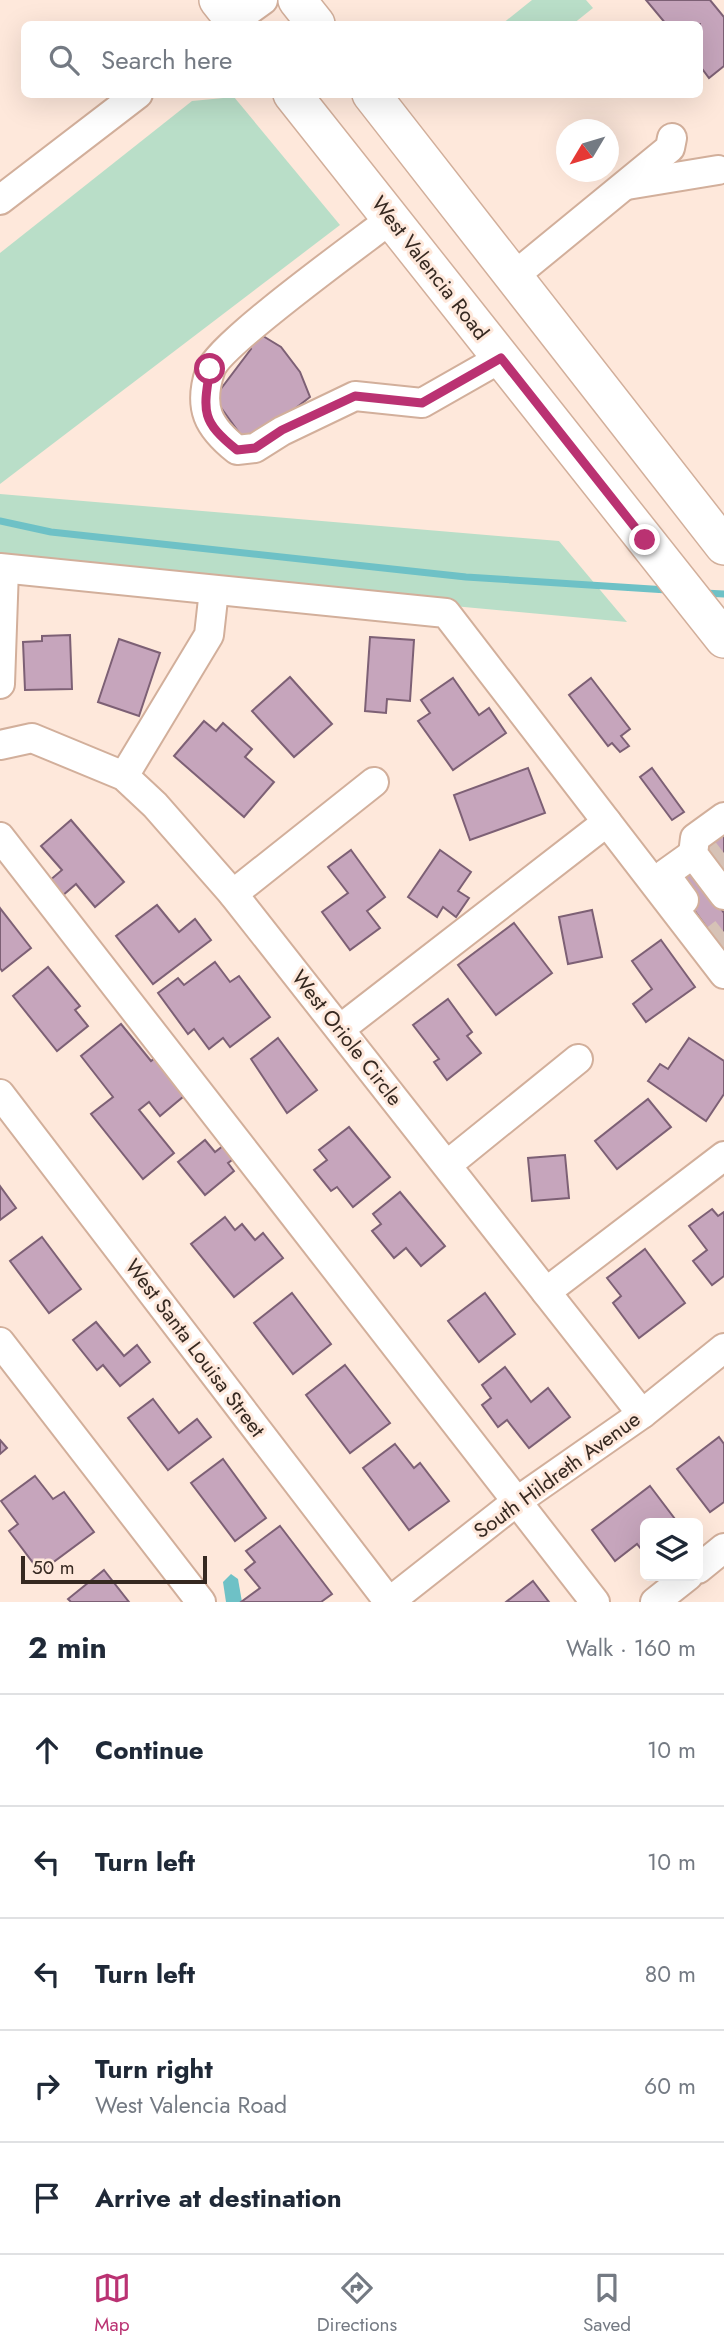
<!DOCTYPE html>
<meta charset="utf-8">
<style>
:root{--surface:#fff;--page:#f6f6f7;--text:#1f2937;--muted:#747a83;--line:#e0e1e3;--accent:#ba3272}
body{margin:0;font-family:Jost,sans-serif;background:var(--page);color:var(--text)}
.controls{position:absolute;right:21px;bottom:21px;display:grid;overflow:hidden;border-radius:10px;box-shadow:0 7px 28px #0002}
.controls button{width:63px;height:63px;display:grid;place-items:center;padding:0;border:0;border-bottom:2px solid var(--line);background:var(--surface);color:var(--text);font:35px sans-serif}
.compass{position:absolute;left:556px;top:119px;width:63px;height:63px;border-radius:50%;background:var(--surface);box-shadow:0 7px 28px #0002;rotate:232deg}
.scale{position:absolute;left:21px;bottom:18px;width:186px;box-sizing:border-box;padding-left:7px;border:4px solid #362921;border-top:0;font-size:19px;line-height:24px;white-space:nowrap;color:#362921;-webkit-text-stroke:5px #fee8db;paint-order:stroke}
.stop{position:absolute;width:21px;height:21px;margin:-16px;border:5px solid #ba3272;border-radius:50%;background:#fff}
.stop.end{background:#ba3272;border-color:#fff;box-shadow:0 2px 7px #0008}
.list{margin:0;padding:0;list-style:none}
h2{display:flex;justify-content:space-between;align-items:center;height:91px;margin:0;padding:0 28px;font-size:30px}
h2 small{font-size:23px;font-weight:400;color:var(--muted)}
.list li{display:grid;grid-template-columns:46px 1fr auto;gap:21px;align-items:center;box-sizing:border-box;height:112px;padding:0 28px;border-top:2px solid var(--line)}
.list b{display:block;font-size:26px;white-space:nowrap}
.list p{margin:0;font-size:23px;white-space:nowrap;color:var(--muted)}
.list em{font-size:23px;font-style:normal;color:var(--muted)}
.icon{flex:none;width:38px;height:38px;fill:none;stroke:currentColor;stroke-width:2;stroke-linecap:round;stroke-linejoin:round}
.map{position:relative;flex:none;width:724px;height:1602px;overflow:hidden}
.search{position:absolute;background:var(--surface);box-shadow:0 7px 28px #0002;left:21px;right:21px;top:21px;height:77px;display:flex;align-items:center;gap:18px;box-sizing:border-box;padding:0 24px;border-radius:10px;color:var(--muted);font-size:26px}
.sheet{height:651px;background:var(--surface)}
nav{display:flex;justify-content:space-around;align-items:center;box-sizing:border-box;height:98px;border-top:2px solid var(--line);background:var(--surface);font-size:19px;color:var(--muted)}
nav a{display:grid;justify-items:center;gap:4px}
nav .on{color:var(--accent)}
.map>svg:first-child{display:block}
.green{fill:#b9dec8}
.water{fill:#6ec1c6}
.lines{fill:none;stroke-linecap:round;stroke-linejoin:round}
.stream{stroke:#6ec1c6;stroke-width:7}
.building{fill:#c6a5bc;stroke:#7d6075;stroke-width:2}
.minor-tunnel{stroke:#d6c2b6;stroke-width:28;stroke-dasharray:28 14;stroke-linecap:butt}
.minor-casing{stroke:#d2af9b;stroke-width:32}
.major-casing{stroke:#d2af9b;stroke-width:40}
.minor{stroke:#fff;stroke-width:28}
.major{stroke:#fff;stroke-width:37}
.route{stroke:#ba3272;stroke-width:9}
.labels{text-anchor:middle;dominant-baseline:central;stroke-width:6;stroke-linejoin:round;paint-order:stroke}
.street-label{font-size:21px;fill:#362921;stroke:#fee8db}
</style>
<div class="map">
<svg width="724" height="1602" viewBox="0 0 724 1602">
<rect width="100%" height="100%" fill="#fee8db"/>
<g class="green">
<path d="M 532,0 L 586,0 L 593,8 L 573,24 L 502,24 Z"/>
<path d="M 234,97 L 340,225 L 0,484 L 0,253 L 192,101 Z"/>
<path d="M 0,494 L 559,541 L 627,622 L 0,564 Z"/>
</g>
<path class="water" d="M 231,1574 L 238,1579 L 242,1602 L 226,1602 L 223,1582 Z"/>
<g class="lines">
<g class="stream">
<path d="M 0,521 L 51,532 L 466,577 L 667,590"/>
<path d="M 704,593 L 724,594"/>
</g>
</g>
<g class="building">
<path d="M 646,0 L 710,0 L 724,17 L 724,66 L 709,78 L 700,66 L 700,24 L 666,24 Z"/>
<path d="M 258,333 L 281,347 L 300,372 L 310,397 L 296,408 L 309,426 L 248,445 L 214,398 L 251,349 L 246,342 Z"/>
<path d="M 70,635 L 72,689 L 25,690 L 23,642 L 42,641 L 42,636 Z"/>
<path d="M 370,637 L 414,640 L 410,701 L 387,699 L 386,713 L 365,711 Z"/>
<path d="M 119,639 L 160,653 L 139,716 L 98,702 Z"/>
<path d="M 290,677 L 332,724 L 294,757 L 252,711 Z"/>
<path d="M 453,678 L 479,715 L 489,708 L 506,733 L 453,770 L 418,721 L 430,713 L 421,700 Z"/>
<path d="M 591,678 L 630,729 L 621,736 L 629,746 L 620,752 L 612,743 L 608,746 L 569,695 Z"/>
<path d="M 204,721 L 216,731 L 223,723 L 252,749 L 245,757 L 274,782 L 244,817 L 174,756 Z"/>
<path d="M 528,768 L 545,813 L 470,840 L 454,795 Z"/>
<path d="M 652,768 L 684,812 L 672,820 L 640,777 Z"/>
<path d="M 71,820 L 124,882 L 95,907 L 76,884 L 62,896 L 49,881 L 62,870 L 41,846 Z"/>
<path d="M 724,834 L 724,880 L 702,850 Z"/>
<path d="M 351,850 L 385,897 L 367,911 L 380,928 L 350,950 L 322,912 L 348,893 L 328,867 Z"/>
<path d="M 440,850 L 471,872 L 458,891 L 469,898 L 456,917 L 443,907 L 437,917 L 408,897 Z"/>
<path d="M 693,871 L 724,913 L 724,951 L 675,884 Z"/>
<path d="M 157,905 L 179,932 L 195,919 L 211,940 L 153,984 L 116,936 Z"/>
<path d="M 0,908 L 31,948 L 2,971 L 0,968 Z"/>
<path d="M 592,910 L 602,957 L 568,964 L 559,917 Z"/>
<path d="M 514,923 L 552,973 L 496,1015 L 458,965 Z"/>
<path d="M 661,940 L 695,987 L 646,1022 L 633,1004 L 652,989 L 632,961 Z"/>
<path d="M 215,962 L 230,982 L 239,976 L 270,1017 L 230,1047 L 223,1038 L 209,1049 L 194,1029 L 188,1034 L 158,993 L 178,978 L 184,985 Z"/>
<path d="M 48,967 L 80,1006 L 75,1010 L 88,1026 L 57,1051 L 13,996 Z"/>
<path d="M 448,999 L 472,1032 L 467,1036 L 481,1053 L 447,1080 L 434,1062 L 439,1059 L 413,1025 Z"/>
<path d="M 121,1024 L 151,1061 L 160,1054 L 190,1091 L 160,1116 L 149,1102 L 139,1110 L 174,1153 L 143,1179 L 91,1114 L 113,1097 L 81,1056 Z"/>
<path d="M 278,1038 L 317,1090 L 287,1113 L 251,1059 Z"/>
<path d="M 689,1038 L 724,1061 L 724,1094 L 706,1121 L 648,1081 L 660,1064 L 668,1069 Z"/>
<path d="M 648,1099 L 671,1127 L 617,1169 L 595,1141 Z"/>
<path d="M 349,1127 L 390,1177 L 353,1207 L 337,1187 L 331,1191 L 314,1170 L 327,1160 L 319,1150 Z"/>
<path d="M 205,1140 L 215,1152 L 228,1142 L 239,1155 L 228,1163 L 234,1171 L 205,1195 L 178,1162 Z"/>
<path d="M 565,1155 L 569,1198 L 532,1201 L 528,1158 Z"/>
<path d="M 0,1186 L 16,1208 L 0,1220 Z"/>
<path d="M 400,1192 L 445,1246 L 421,1266 L 406,1248 L 394,1258 L 372,1231 L 381,1224 L 373,1214 Z"/>
<path d="M 712,1209 L 718,1216 L 724,1212 L 724,1276 L 712,1285 L 693,1261 L 707,1250 L 689,1226 Z"/>
<path d="M 225,1217 L 235,1230 L 242,1224 L 255,1240 L 263,1233 L 283,1258 L 234,1297 L 191,1244 Z"/>
<path d="M 42,1237 L 81,1289 L 49,1313 L 10,1261 Z"/>
<path d="M 645,1249 L 685,1303 L 639,1338 L 613,1303 L 621,1296 L 607,1278 Z"/>
<path d="M 292,1293 L 331,1344 L 293,1374 L 254,1323 Z"/>
<path d="M 485,1293 L 515,1334 L 479,1362 L 448,1321 Z"/>
<path d="M 96,1322 L 124,1356 L 137,1345 L 150,1362 L 120,1386 L 103,1365 L 97,1370 L 73,1340 Z"/>
<path d="M 345,1365 L 390,1423 L 350,1453 L 306,1395 Z"/>
<path d="M 505,1367 L 531,1402 L 548,1388 L 570,1417 L 529,1448 L 507,1420 L 498,1427 L 482,1405 L 491,1398 L 482,1385 Z"/>
<path d="M 153,1399 L 179,1433 L 197,1419 L 211,1437 L 168,1470 L 128,1418 Z"/>
<path d="M 719,1437 L 724,1444 L 724,1502 L 710,1512 L 677,1469 Z"/>
<path d="M 0,1440 L 7,1448 L 0,1454 Z"/>
<path d="M 395,1444 L 414,1468 L 420,1463 L 449,1501 L 409,1530 L 363,1468 Z"/>
<path d="M 223,1459 L 266,1518 L 235,1541 L 191,1483 Z"/>
<path d="M 35,1476 L 53,1499 L 64,1492 L 94,1532 L 40,1572 L 9,1531 L 18,1524 L 1,1501 Z"/>
<path d="M 650,1486 L 678,1523 L 645,1523 L 645,1554 L 637,1544 L 615,1561 L 592,1530 Z"/>
<path d="M 280,1526 L 332,1594 L 321,1602 L 241,1602 L 260,1588 L 245,1570 L 255,1562 L 246,1551 Z"/>
<path d="M 104,1570 L 129,1602 L 71,1602 L 68,1599 Z"/>
<path d="M 533,1581 L 549,1602 L 506,1602 Z"/>
</g>
<g class="lines">
<g class="minor-tunnel">
<path d="M 711,863 L 724,853"/>
<path d="M 715,939 L 724,932"/>
</g>
<defs>
<g id="minor">
<path d="M 230,24 L 263,0"/>
<path d="M 627,185 L 718,170"/>
<path d="M 0,200 L 138,94"/>
<path d="M 391,219 C 360,243 218,345 210,371 C 198,408 208,427 237,450 L 255,448 L 282,431 L 355,396 L 422,403 L 501,358"/>
<path d="M 514,276 L 670,148 L 672,138"/>
<path d="M 0,568 L 446,613 L 724,974"/>
<path d="M 0,684 L 4,569"/>
<path d="M 0,745 L 32,738 L 124,776 L 155,805 L 233,894 L 642,1414"/>
<path d="M 124,776 L 209,635 L 214,590"/>
<path d="M 724,817 L 695,838 L 693,854 L 724,895"/>
<path d="M 0,837 L 595,1602"/>
<path d="M 233,894 L 374,782"/>
<path d="M 684,900 L 665,874 L 693,854"/>
<path d="M 340,1029 L 607,822"/>
<path d="M 0,1094 L 389,1602"/>
<path d="M 447,1165 L 578,1059"/>
<path d="M 546,1292 L 724,1156"/>
<path d="M 0,1342 L 201,1602"/>
<path d="M 698,1569 L 724,1548"/>
<path d="M 389,1602 L 516,1502 L 642,1414 L 724,1348"/>
<path d="M 655,1602 L 688,1576"/>
</g>
<g id="major">
<path d="M 218,0 L 237,24"/>
<path d="M 297,0 L 316,24"/>
<path d="M 292,94 L 724,639"/>
<path d="M 371,94 L 724,546"/>
</g>
</defs>
<use href="#minor" class="minor-casing"/>
<use href="#major" class="major-casing"/>
<use href="#minor" class="minor"/>
<use href="#major" class="major"/>
</g>
<g class="lines">
<path class="route" d="M 210,369 C 203,412 201,421 237,450 L 255,448 L 282,430 L 355,396 L 422,403 L 501,358 L 645,540"/>
</g>
<g class="labels">
<g class="street-label">
<text transform="translate(430 268) rotate(52)">West Valencia Road</text>
<text transform="translate(347 1038) rotate(52)">West Oriole Circle</text>
<text transform="translate(195 1348) rotate(53)">West Santa Louisa Street</text>
<text transform="translate(557 1475) rotate(-36)">South Hildreth Avenue</text>
</g>
</g>
</svg>
<div class="controls">
<button><svg class="icon" aria-label="layers" viewBox="0 0 24 24"><path d="M12 4l9 5-9 5-9-5zM3 14l9 5 9-5"/></svg></button>
</div>
<svg class="compass" viewBox="-18 -18 36 36"><path d="M0-13l5 13h-10z" fill="#e53935"/><path d="M0 13l5-13h-10z" fill="#747a83"/></svg>
<div class="scale">50 m</div>
<div class="stop" style="left:210px;top:369px"></div>
<div class="stop end" style="left:645px;top:540px"></div>
<div class="search"><svg class="icon" aria-label="search" viewBox="0 0 24 24"><circle cx="10" cy="10" r="6"/><path d="M15 15l6 6"/></svg>Search here</div>
</div>
<section class="sheet">
<h2>2 min<small>Walk · 160 m</small></h2>
<ul class="list">
<li><svg class="icon" aria-label="ahead" viewBox="0 0 24 24"><path d="M12 20V5M6 11l6-6 6 6"/></svg><div><b>Continue</b></div><em>10 m</em></li>
<li><svg class="icon" aria-label="left" viewBox="0 0 24 24"><path d="M17 20v-9H6M10 6l-5 5 5 5"/></svg><div><b>Turn left</b></div><em>10 m</em></li>
<li><svg class="icon" aria-label="left" viewBox="0 0 24 24"><path d="M17 20v-9H6M10 6l-5 5 5 5"/></svg><div><b>Turn left</b></div><em>80 m</em></li>
<li><svg class="icon" aria-label="right" viewBox="0 0 24 24"><path d="M7 20v-9h11M14 6l5 5-5 5"/></svg><div><b>Turn right</b><p>West Valencia Road</p></div><em>60 m</em></li>
<li><svg class="icon" aria-label="arrive" viewBox="0 0 24 24"><path d="M6 21V4h12l-3 4 3 4H6"/></svg><div><b>Arrive at destination</b></div></li>
</ul>
</section>
<nav>
<a class="on"><svg class="icon" aria-label="map" viewBox="0 0 24 24"><path d="M3 6l6-2 6 2 6-2v14l-6 2-6-2-6 2zM9 4v14M15 6v14"/></svg>Map</a>
<a><svg class="icon" aria-label="directions" viewBox="0 0 24 24"><path d="M12 3l9 9-9 9-9-9zM9 14v-3h6M13 9l2 2-2 2"/></svg>Directions</a>
<a><svg class="icon" aria-label="saved" viewBox="0 0 24 24"><path d="M7 4h10v16l-5-4-5 4z"/></svg>Saved</a>
</nav>
